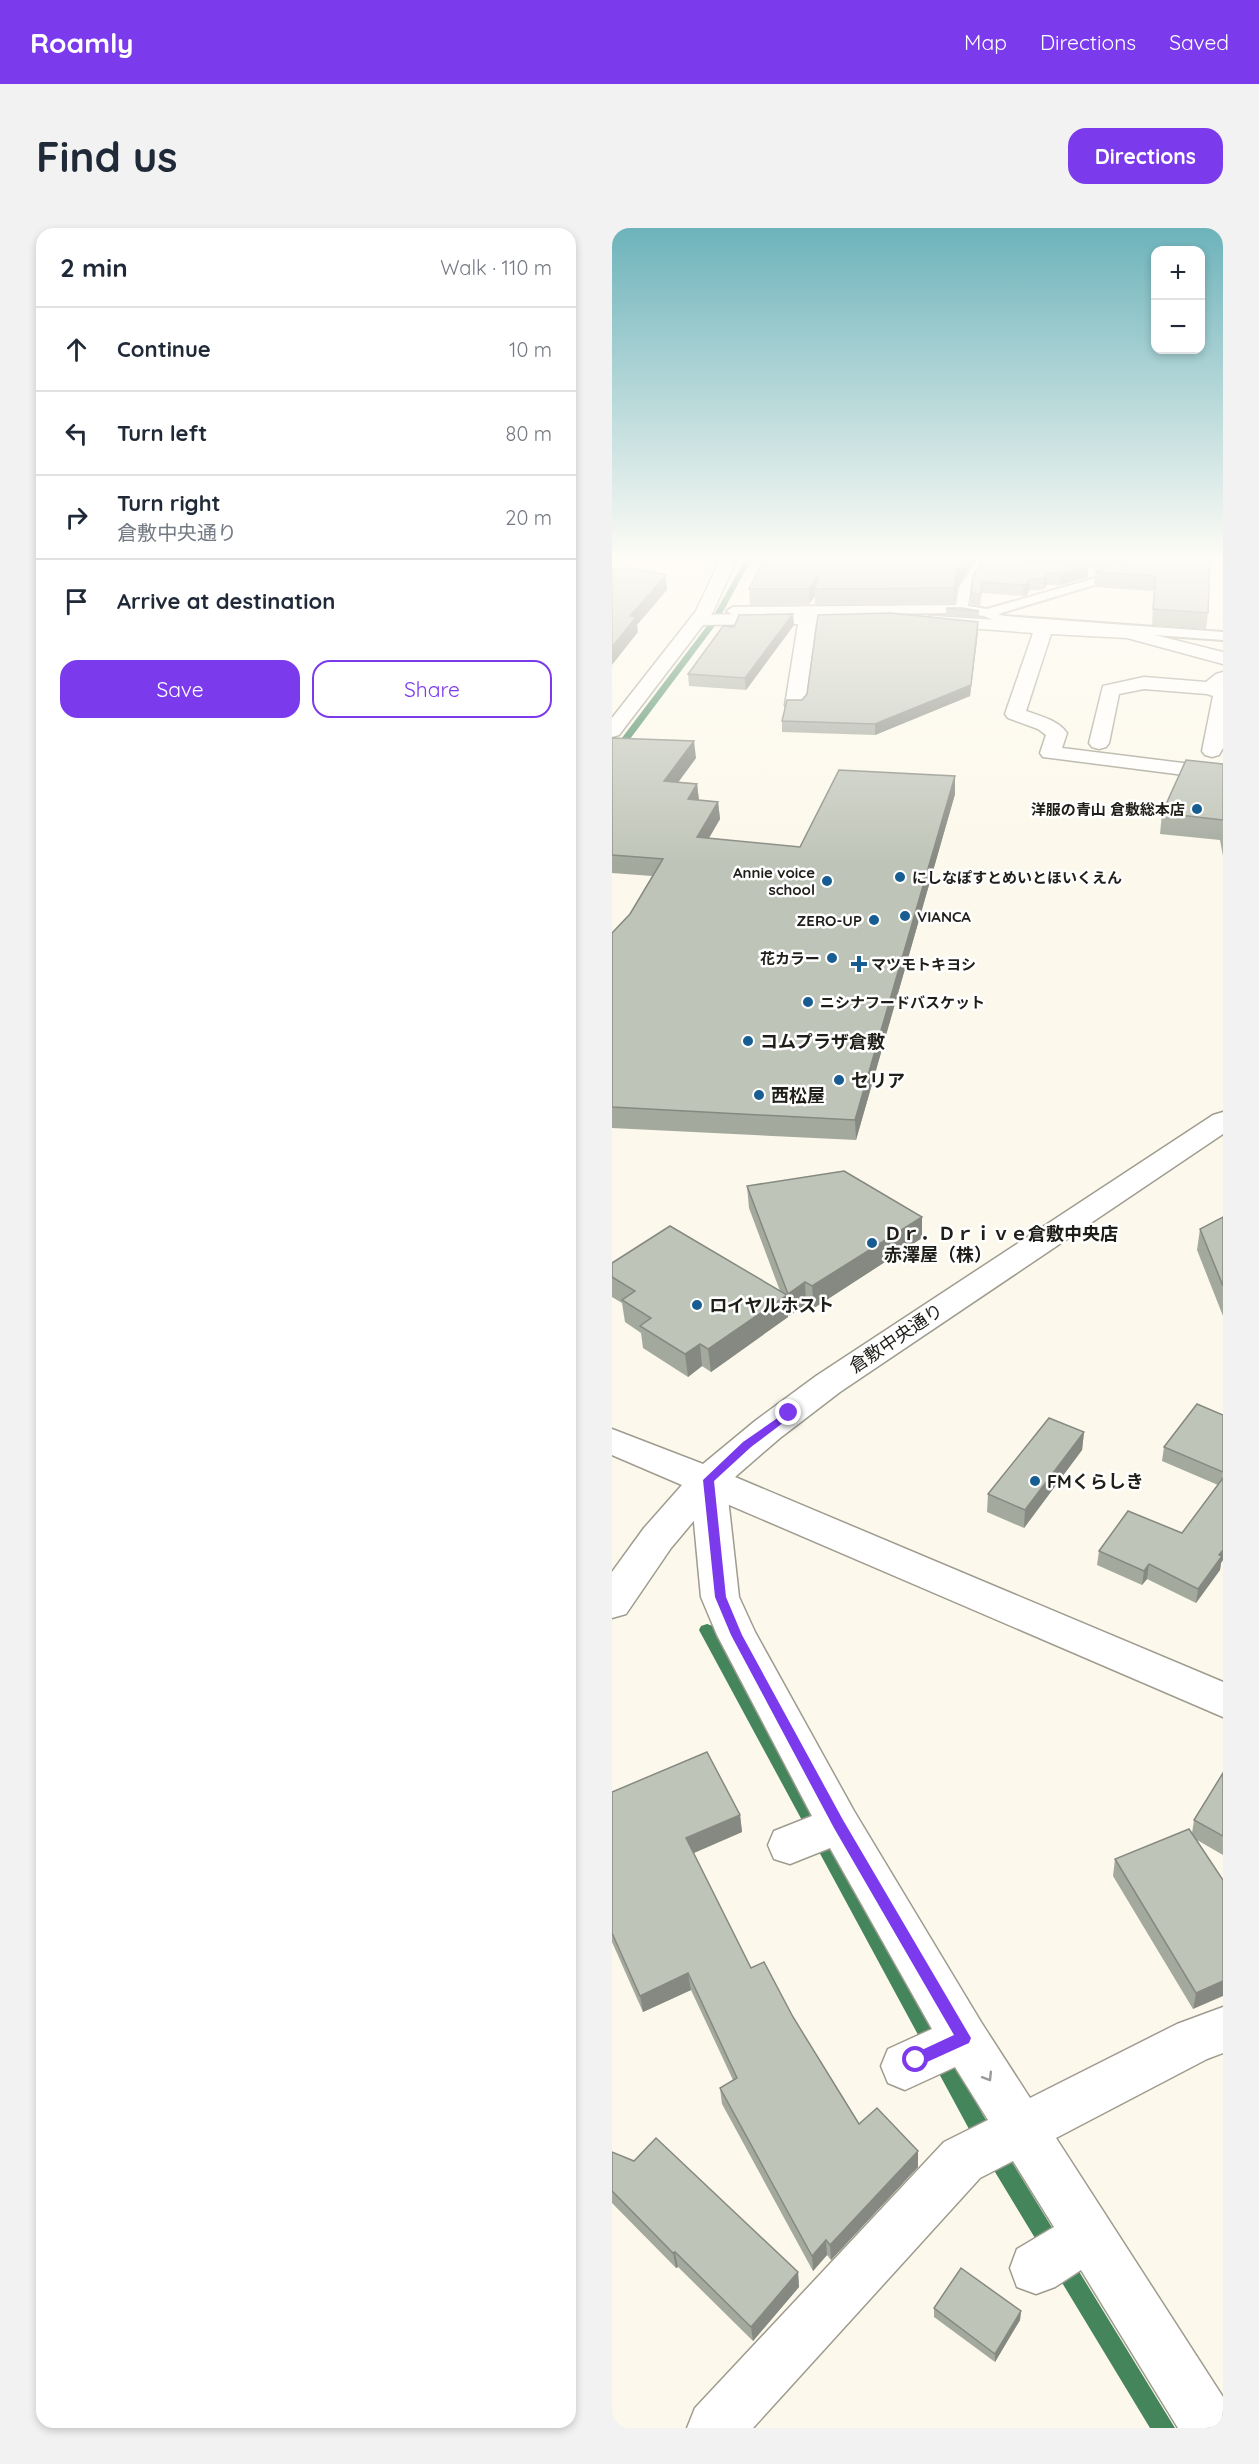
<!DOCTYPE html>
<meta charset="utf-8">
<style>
:root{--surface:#fff;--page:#f2f2f3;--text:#1f2937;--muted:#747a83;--line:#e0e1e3;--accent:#7c3aed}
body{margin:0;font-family:Quicksand,"Noto Sans JP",sans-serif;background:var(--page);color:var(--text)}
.controls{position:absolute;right:18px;top:18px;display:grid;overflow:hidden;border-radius:12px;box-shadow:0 3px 9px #0003}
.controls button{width:54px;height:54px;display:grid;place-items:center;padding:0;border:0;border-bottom:2px solid var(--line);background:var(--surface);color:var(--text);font:30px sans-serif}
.stop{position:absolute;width:18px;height:18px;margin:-14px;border:4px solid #7c3aed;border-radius:50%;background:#fff}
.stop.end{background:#7c3aed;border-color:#fff;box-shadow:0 2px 6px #0008}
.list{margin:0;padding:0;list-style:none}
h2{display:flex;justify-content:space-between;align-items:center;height:78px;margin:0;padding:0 24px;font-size:26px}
h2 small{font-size:20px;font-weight:400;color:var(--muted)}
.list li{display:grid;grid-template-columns:39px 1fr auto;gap:18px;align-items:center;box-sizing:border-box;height:84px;padding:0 24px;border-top:2px solid var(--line)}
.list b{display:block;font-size:22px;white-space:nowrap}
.list p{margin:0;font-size:20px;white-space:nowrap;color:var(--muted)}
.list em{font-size:20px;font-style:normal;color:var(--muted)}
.actions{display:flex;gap:12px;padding:18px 24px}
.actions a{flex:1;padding:14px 0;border:2px solid var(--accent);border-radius:18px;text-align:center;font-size:21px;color:var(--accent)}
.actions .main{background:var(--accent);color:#fff}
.icon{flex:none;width:33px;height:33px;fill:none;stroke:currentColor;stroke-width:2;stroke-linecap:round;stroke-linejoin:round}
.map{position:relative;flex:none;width:611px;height:2200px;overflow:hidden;border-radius:18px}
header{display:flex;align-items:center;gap:36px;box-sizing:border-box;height:84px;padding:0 30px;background:var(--accent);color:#fff}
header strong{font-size:28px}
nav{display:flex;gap:33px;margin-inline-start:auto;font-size:21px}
.intro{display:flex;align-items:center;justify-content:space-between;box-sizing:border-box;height:144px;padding:0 36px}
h1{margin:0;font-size:42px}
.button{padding:15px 27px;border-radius:18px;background:var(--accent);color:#fff;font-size:21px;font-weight:700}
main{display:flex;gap:36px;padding:0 36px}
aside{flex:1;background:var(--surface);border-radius:18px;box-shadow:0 3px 9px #0003}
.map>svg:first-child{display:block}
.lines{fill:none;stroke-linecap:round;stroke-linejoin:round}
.stream{fill:#45855c;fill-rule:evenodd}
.service-casing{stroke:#9f9c8f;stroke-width:4}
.minor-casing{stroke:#9f9c8f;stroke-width:3}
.tertiary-casing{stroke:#9f9c8f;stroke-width:3}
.service{fill:#fff;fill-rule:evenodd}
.minor{fill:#fff;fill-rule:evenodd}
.tertiary{fill:#fff;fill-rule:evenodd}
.wall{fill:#a4a99e}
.shaded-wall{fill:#868981}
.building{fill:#bfc4b8;stroke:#868981;stroke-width:1.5}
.oneway{stroke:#9a9a98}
.route{fill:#7c3aed}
.poi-dot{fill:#175d91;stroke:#fff;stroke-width:2}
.labels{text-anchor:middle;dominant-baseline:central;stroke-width:5;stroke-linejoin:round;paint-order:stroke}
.far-poi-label{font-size:15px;font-weight:bold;fill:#1f1e19;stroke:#fff;text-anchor:end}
.poi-label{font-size:18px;font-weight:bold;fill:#1f1e19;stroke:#fff;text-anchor:start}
.street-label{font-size:18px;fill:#1f1e19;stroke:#fff}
</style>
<header>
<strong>Roamly</strong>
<nav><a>Map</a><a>Directions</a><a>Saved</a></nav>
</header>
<div class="intro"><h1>Find us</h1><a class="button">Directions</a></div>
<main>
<aside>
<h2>2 min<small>Walk · 110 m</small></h2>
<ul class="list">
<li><svg class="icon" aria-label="ahead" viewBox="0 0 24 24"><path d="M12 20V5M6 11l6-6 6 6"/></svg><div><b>Continue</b></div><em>10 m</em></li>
<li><svg class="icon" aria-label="left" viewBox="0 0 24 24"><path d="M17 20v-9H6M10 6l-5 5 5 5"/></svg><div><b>Turn left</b></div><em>80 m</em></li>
<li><svg class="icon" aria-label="right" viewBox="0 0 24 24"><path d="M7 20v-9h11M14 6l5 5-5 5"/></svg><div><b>Turn right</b><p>倉敷中央通り</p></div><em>20 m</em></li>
<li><svg class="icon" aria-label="arrive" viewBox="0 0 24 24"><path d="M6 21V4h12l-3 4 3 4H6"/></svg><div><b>Arrive at destination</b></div></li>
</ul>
<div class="actions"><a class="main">Save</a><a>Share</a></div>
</aside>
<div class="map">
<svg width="611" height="2200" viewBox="0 0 611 2200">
<rect width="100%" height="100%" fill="#fcf8eb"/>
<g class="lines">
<g class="stream">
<path d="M 135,328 L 141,328 L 105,395 L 3,531 L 0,532 L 0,523 L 98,394 Z"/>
<path d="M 95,1396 L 101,1398 L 371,1887 L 563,2200 L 538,2200 L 357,1901 L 87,1402 L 89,1398 Z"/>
</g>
<defs>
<path id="service" d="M 521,328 L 533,328 L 520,342 L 502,351 L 386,386 L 392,388 L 611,404 L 611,412 L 390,396 L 372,388 L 350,385 L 121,387 L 115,383 L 121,379 L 344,377 L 347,359 L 364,333 L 404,336 L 406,338 L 400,341 L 371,339 L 359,359 L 356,378 L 375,381 L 494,347 L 512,338 Z"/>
<g id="minor">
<path d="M 250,384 L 256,385 L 259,389 L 256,393 L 204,395 L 193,477 L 190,481 L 176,481 L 173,477 L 186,396 L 86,397 L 80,396 L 77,392 L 80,388 L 86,387 Z"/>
<path d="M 322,388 L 515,400 L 611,424 L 611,436 L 515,410 L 439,406 L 414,483 C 428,488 446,492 455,505 L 450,520 L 611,540 L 611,552 L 431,529 L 428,525 L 434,507 L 426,501 L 396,490 L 393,486 L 421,405 L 316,397 L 313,393 L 316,389 Z"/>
<path d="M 611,444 L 611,520 L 607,527 L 600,529 L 593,527 L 590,523 L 601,468 L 595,466 L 532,461 L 507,466 L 497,515 L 494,519 L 487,521 L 480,519 L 477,515 L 491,458 L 532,449 L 594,454 L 604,446 Z"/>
<path d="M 96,1239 L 109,1243 L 114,1252 L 127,1369 L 143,1404 L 242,1583 L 369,1794 L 418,1870 L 565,1796 L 611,1779 L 611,1825 L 595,1831 L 444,1910 L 611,2169 L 611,2200 L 566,2200 L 469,2042 L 443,2059 L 424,2066 L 405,2059 L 398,2040 L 405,2021 L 442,1999 L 401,1933 L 368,1950 L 141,2200 L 75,2200 L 83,2180 L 332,1914 L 376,1892 L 343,1839 L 293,1862 L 276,1855 L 269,1838 L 276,1821 L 320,1801 L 218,1620 L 178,1636 L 162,1631 L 156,1617 L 162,1603 L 200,1588 L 105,1407 L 89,1369 L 78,1252 L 83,1243 Z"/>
</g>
<g id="tertiary">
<path d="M 110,328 L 126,328 L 101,384 L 7,507 L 0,509 L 0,490 L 84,383 Z"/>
<path d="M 611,884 L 611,906 L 228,1164 L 168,1210 L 123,1249 L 611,1454 L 611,1489 L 101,1270 L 59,1320 L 14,1386 L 0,1390 L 0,1344 L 32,1300 L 70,1257 L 0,1227 L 0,1201 L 91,1236 L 143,1193 L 204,1148 L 601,887 Z"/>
</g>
</defs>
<use href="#service" class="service-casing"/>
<use href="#minor" class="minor-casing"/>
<use href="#tertiary" class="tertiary-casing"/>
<use href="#service" class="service"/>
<use href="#minor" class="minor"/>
<use href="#tertiary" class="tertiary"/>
</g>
<g class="wall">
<path d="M 154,328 L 518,328 L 514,333 L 522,329 L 596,385 L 594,401 L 540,397 L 542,363 L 482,359 L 483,344 L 492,341 L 476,340 L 476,349 L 448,357 L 435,357 L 431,362 L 417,362 L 415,367 L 411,368 L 370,365 L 368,378 L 359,376 L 359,365 L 372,331 L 364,331 L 345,358 L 342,375 L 203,376 L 203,368 L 197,376 L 138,377 L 137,361 Z"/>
<path d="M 334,380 L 367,383 L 367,390 L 334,387 Z"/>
<path d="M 366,394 L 366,404 L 358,468 L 263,507 L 170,504 L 170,493 L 190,472 Z"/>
<path d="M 182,397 L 134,462 L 77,458 L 76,446 L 122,399 Z"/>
<path d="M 0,510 L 84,530 L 66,554 L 85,556 L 87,572 L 106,574 L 108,591 L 97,610 L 188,619 L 343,548 L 343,566 L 244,912 L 0,900 L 0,705 L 18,686 L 40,648 L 0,645 Z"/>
<path d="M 611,536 L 611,628 L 608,612 L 548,606 L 550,585 Z"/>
<path d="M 135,958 L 310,1010 L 202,1080 L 194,1076 L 177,1088 L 176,1084 L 176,1089 L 99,1144 L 90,1138 L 76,1149 L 31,1120 L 29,1105 L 13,1094 L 10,1075 L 0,1069 L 0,1035 L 168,1063 L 137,980 Z"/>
<path d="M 611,989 L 611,1088 L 585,1022 L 588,1001 Z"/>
<path d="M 611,1187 L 611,1332 L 609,1335 L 608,1342 L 584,1375 L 535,1351 L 530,1357 L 485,1337 L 487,1323 L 570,1305 L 606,1257 L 550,1233 L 552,1219 Z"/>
<path d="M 472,1204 L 470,1222 L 412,1300 L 375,1284 L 376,1266 Z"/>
<path d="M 611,1545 L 611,1627 L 585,1612 L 611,1652 L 581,1781 L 501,1648 L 503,1631 L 580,1605 L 582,1592 Z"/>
<path d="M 0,1564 L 128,1587 L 130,1604 L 82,1625 L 139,1740 L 181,1789 L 247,1896 L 306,1939 L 219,2032 L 215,2027 L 201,2043 L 110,1876 L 108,1860 L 121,1852 L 79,1762 L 31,1784 L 0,1714 Z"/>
<path d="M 0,1924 L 186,2044 L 187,2059 L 141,2113 L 66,2039 L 64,2040 L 0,1975 Z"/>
<path d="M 322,2080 L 409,2083 L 408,2092 L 383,2134 L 322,2089 Z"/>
</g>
<g class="shaded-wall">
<path d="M 356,328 L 364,328 L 364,331 L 345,358 L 342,375 L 342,360 L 345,343 Z"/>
<path d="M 499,328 L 518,328 L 511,336 L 498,342 Z"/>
<path d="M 476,338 L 476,349 L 448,357 L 449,346 Z"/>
<path d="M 435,345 L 435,357 L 431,362 L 432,351 Z"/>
<path d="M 54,347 L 55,362 L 25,397 L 26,404 L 0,437 L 0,419 L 18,388 Z"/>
<path d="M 206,349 L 203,361 L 203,368 L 197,376 L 197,361 Z"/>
<path d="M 418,351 L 417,362 L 415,367 L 411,368 L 411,357 Z"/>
<path d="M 181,386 L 182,397 L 134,462 L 133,450 Z"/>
<path d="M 366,394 L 366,404 L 358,468 L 263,507 L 263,496 Z"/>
<path d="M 82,513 L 84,530 L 54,571 L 52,553 Z"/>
<path d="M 343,548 L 343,566 L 244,912 L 243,892 Z"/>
<path d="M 85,556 L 87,573 L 76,571 Z"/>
<path d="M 106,574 L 108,591 L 87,627 L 85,609 Z"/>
<path d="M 310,989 L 310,1010 L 202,1080 L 200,1058 Z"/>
<path d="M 193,1054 L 194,1076 L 177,1088 L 176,1066 Z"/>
<path d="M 175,1067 L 176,1089 L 99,1144 L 96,1121 Z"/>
<path d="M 88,1116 L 90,1138 L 76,1149 L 73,1126 Z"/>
<path d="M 472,1204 L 470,1222 L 412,1300 L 413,1282 Z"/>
<path d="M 611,1322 L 611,1332 L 609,1335 L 608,1342 L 584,1375 L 586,1361 Z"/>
<path d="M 537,1336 L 535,1351 L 530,1357 L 532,1343 Z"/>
<path d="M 128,1587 L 130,1604 L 77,1627 L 74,1610 Z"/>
<path d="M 76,1745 L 79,1762 L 31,1784 L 28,1768 Z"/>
<path d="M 611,1753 L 611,1768 L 581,1781 L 584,1765 Z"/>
<path d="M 306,1923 L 306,1939 L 219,2032 L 218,2017 Z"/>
<path d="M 214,2012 L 215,2027 L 201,2043 L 200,2028 Z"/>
<path d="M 63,2024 L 66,2039 L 64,2040 L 61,2025 Z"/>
<path d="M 186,2044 L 187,2059 L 141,2113 L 139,2099 Z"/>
<path d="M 409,2083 L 408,2092 L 383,2134 L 383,2126 Z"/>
</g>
<g class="building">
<path d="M 154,328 L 356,328 L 345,343 L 342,360 L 203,361 L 206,349 L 197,361 L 137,361 Z"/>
<path d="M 524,328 L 598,328 L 596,385 L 541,381 L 544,348 L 483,344 L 522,329 Z"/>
<path d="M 372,330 L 476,338 L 449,346 L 435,345 L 432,351 L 418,351 L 416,355 L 411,357 L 370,354 L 369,366 L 359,365 L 361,348 Z"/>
<path d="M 21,340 L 54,347 L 18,388 L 24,389 L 0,419 L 0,341 Z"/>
<path d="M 334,380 L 350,380 L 367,383 L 345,382 Z"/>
<path d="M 278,385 L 366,394 L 359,457 L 263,496 L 170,493 L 175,472 L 190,472 L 195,466 L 206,387 Z"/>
<path d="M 181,386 L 133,450 L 76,446 L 111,398 L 122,399 L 127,387 Z"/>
<path d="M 0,510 L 82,513 L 52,553 L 85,556 L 76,571 L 106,574 L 85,609 L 188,619 L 227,542 L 343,548 L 243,892 L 0,879 L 0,705 L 18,686 L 51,631 L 0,627 Z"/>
<path d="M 574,532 L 611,536 L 611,593 L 611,592 L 550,585 Z"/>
<path d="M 232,943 L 310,989 L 200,1058 L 193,1054 L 176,1066 L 135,958 Z"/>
<path d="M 611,989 L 611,1058 L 588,1001 Z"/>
<path d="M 58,998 L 175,1067 L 96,1121 L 88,1116 L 73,1126 L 28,1098 L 39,1090 L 10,1072 L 23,1063 L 0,1049 L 0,1035 Z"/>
<path d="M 585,1176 L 611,1187 L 611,1244 L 552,1219 Z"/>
<path d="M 437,1190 L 472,1204 L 413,1282 L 376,1266 Z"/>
<path d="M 611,1250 L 611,1322 L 607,1327 L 610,1328 L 586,1361 L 537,1336 L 532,1343 L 487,1323 L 516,1283 L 570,1305 Z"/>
<path d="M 95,1524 L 128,1587 L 74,1610 L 139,1740 L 152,1734 L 181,1789 L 247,1896 L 265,1880 L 306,1923 L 218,2017 L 214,2012 L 200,2028 L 108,1860 L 125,1850 L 76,1745 L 28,1768 L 0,1705 L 0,1564 Z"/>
<path d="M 611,1545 L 611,1608 L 582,1592 Z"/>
<path d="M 577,1601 L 611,1652 L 611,1753 L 584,1765 L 503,1631 Z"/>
<path d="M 44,1910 L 186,2044 L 139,2099 L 63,2024 L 61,2025 L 0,1963 L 0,1924 L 22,1933 Z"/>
<path d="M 349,2040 L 409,2083 L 383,2126 L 322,2080 Z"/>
</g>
<defs><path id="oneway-chevron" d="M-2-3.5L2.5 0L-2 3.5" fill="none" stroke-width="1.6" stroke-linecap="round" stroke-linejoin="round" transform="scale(1.5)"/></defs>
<use class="oneway" href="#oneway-chevron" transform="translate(376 1849) rotate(58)"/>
<linearGradient id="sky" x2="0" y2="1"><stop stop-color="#6db3bb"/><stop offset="0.52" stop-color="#fefcf6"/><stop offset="1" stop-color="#fefcf6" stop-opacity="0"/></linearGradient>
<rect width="611" height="636" fill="url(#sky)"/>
<path class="route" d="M 177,1182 L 180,1183 L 180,1188 L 139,1219 L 102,1253 L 114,1369 L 130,1407 L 231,1592 L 359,1810 L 357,1815 L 304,1839 L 299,1837 L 297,1832 L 299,1827 L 342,1807 L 222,1600 L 119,1407 L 103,1369 L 91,1252 L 131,1214 Z"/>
<g class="poi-dot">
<circle cx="585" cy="581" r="6"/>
<circle cx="288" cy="649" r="6"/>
<circle cx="215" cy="653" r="6"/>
<circle cx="293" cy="688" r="6"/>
<circle cx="262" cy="692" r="6"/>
<circle cx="220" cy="730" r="6"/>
<path d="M244 727h6v6h6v6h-6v6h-6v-6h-6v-6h6z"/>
<circle cx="196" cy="774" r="6"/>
<circle cx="136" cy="813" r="6"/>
<circle cx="227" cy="852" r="6"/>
<circle cx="147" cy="867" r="6"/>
<circle cx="260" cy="1015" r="6"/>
<circle cx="85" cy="1077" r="6"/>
<circle cx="423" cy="1253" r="6"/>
</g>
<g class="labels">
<g class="far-poi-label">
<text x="573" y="581">洋服の青山 倉敷総本店</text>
<text x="203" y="644">Annie voice<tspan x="203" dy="17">school</tspan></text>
<text x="300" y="649" text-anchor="start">にしなぽすとめいとほいくえん</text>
<text x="305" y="688" text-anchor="start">VIANCA</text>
<text x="250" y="692">ZERO-UP</text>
<text x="208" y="730">花カラー</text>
<text x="259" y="736" text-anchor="start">マツモトキヨシ</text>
<text x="208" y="774" text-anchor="start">ニシナフードバスケット</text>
</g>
<g class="poi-label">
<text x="148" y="813">コムプラザ倉敷</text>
<text x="239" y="852">セリア</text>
<text x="159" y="867">西松屋</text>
<text x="272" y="1005">Ｄｒ．Ｄｒｉｖｅ倉敷中央店<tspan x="272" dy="21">赤澤屋（株）</tspan></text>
<text x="97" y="1077">ロイヤルホスト</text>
<text x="435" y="1253">FMくらしき</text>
</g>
<g class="street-label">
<text transform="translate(284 1110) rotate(-34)">倉敷中央通り</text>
</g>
</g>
</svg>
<div class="controls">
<button>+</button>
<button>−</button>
</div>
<div class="stop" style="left:304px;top:1832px"></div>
<div class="stop end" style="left:177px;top:1185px"></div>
</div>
</main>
